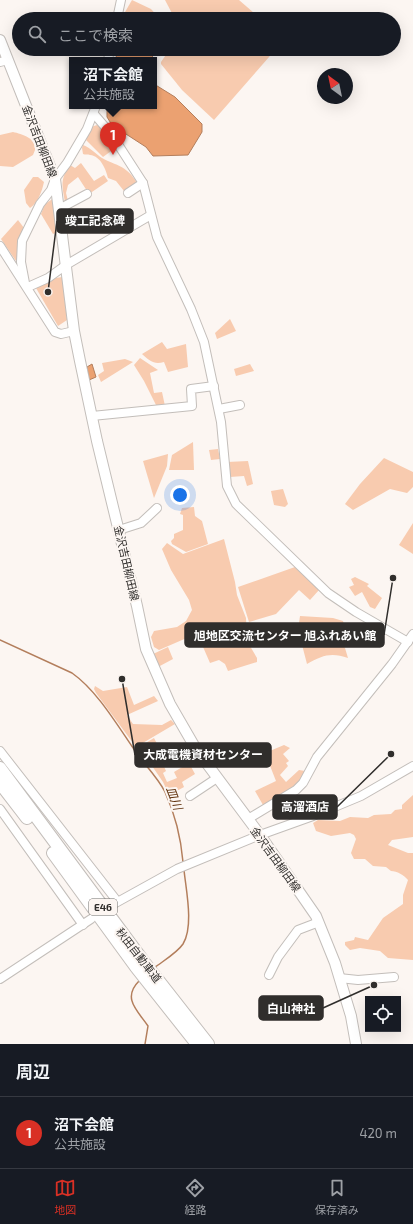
<!DOCTYPE html>
<html lang="ja">
<meta charset="utf-8">
<style>
:root{--surface:#171b24;--page:#242831;--text:#f1f3f6;--muted:#9ea1a6;--line:#363941;--accent:#d93025}
body{margin:0;font-family:"Exo 2","Noto Sans JP",sans-serif;background:var(--page);color:var(--text)}
.controls{position:absolute;right:12px;bottom:12px;display:grid;overflow:hidden;border-radius:0px;box-shadow:0 4px 16px #0002}
.controls button{width:36px;height:36px;display:grid;place-items:center;padding:0;border:0;border-bottom:1px solid var(--line);background:var(--surface);color:var(--text);font:20px sans-serif}
.compass{position:absolute;left:317px;top:68px;width:36px;height:36px;border-radius:50%;background:var(--surface);box-shadow:0 4px 16px #0002;rotate:327deg}
.you{position:absolute;left:180px;top:495px;width:14px;height:14px;margin:-10px;border:3px solid #fff;border-radius:50%;background:#1a73e8;box-shadow:0 0 0 6px #1a73e833}
.badge{display:grid;place-items:center;width:26px;height:26px;border-radius:50%;background:var(--accent);color:#fff;font-size:13px;font-weight:700}
.pin{position:absolute;translate:-50% -33px;filter:drop-shadow(0 1px 2px #0008)}
.pin::after{content:'';position:absolute;top:21px;width:14px;height:12px;background:inherit;clip-path:polygon(0 0,100% 0,50% 100%)}
.popup{position:absolute;left:69px;top:57px;width:88px;height:52px;box-sizing:border-box;display:grid;place-content:center;border-radius:0px;background:var(--surface);filter:drop-shadow(0 1px 3px #0005);font-size:13px;white-space:nowrap;color:var(--muted)}
.popup b{font-size:15px;color:var(--text)}
.popup::after{content:'';position:absolute;left:50%;top:100%;margin-left:-8px;border:8px solid transparent;border-top-color:var(--surface)}
.list{margin:0;padding:0;list-style:none}
h2{display:flex;justify-content:space-between;align-items:center;height:52px;margin:0;padding:0 16px;font-size:17px}
h2 small{font-size:13px;font-weight:400;color:var(--muted)}
.list li{display:grid;grid-template-columns:26px 1fr auto;gap:12px;align-items:center;box-sizing:border-box;height:72px;padding:0 16px;border-top:1px solid var(--line)}
.list b{display:block;font-size:15px;white-space:nowrap}
.list p{margin:0;font-size:13px;white-space:nowrap;color:var(--muted)}
.list em{font-size:13px;font-style:normal;color:var(--muted)}
.icon{flex:none;width:22px;height:22px;fill:none;stroke:currentColor;stroke-width:2;stroke-linecap:round;stroke-linejoin:round}
.map{position:relative;flex:none;width:413px;height:1044px;overflow:hidden}
.search{position:absolute;background:var(--surface);box-shadow:0 4px 16px #0002;left:12px;right:12px;top:12px;height:44px;display:flex;align-items:center;gap:10px;box-sizing:border-box;padding:0 14px;border-radius:22px;color:var(--muted);font-size:15px}
.sheet{height:124px;background:var(--surface)}
nav{display:flex;justify-content:space-around;align-items:center;box-sizing:border-box;height:56px;border-top:1px solid var(--line);background:var(--surface);font-size:11px;color:var(--muted)}
nav a{display:grid;justify-items:center;gap:2px}
nav .on{color:var(--accent)}
.map>svg:first-child{display:block}
.green{fill:#f8cbaf}
.water{fill:#eba171;stroke:#b37e5c}
.lines{fill:none;stroke-linecap:round;stroke-linejoin:round}
.stream{stroke:#b37e5c;stroke-width:1.5}
.minor-casing{stroke:#c3beba;stroke-width:10}
.major-casing{stroke:#c3beba;stroke-width:12}
.highway-casing{stroke:#c3beba;stroke-width:14}
.minor{stroke:#fff;stroke-width:8}
.major{stroke:#fff;stroke-width:10}
.highway{stroke:#fff;stroke-width:12}
.labels{text-anchor:middle;dominant-baseline:central;stroke-width:4;stroke-linejoin:round;paint-order:stroke}
.shield{fill:#fcf6f2;stroke:#6d6a67;stroke-width:1}
.shield-label{font-size:10px;font-weight:bold;fill:#302e2c}
.street-label{font-size:11px;fill:#302e2c;stroke:#fcf6f2}
.water-label{font-size:12px;font-style:italic;fill:#60310c;stroke:#fcf6f2}
.leader{fill:none;stroke:#302e2c;stroke-width:1.5}
.callout-dot{fill:#302e2c;stroke:#fcf6f2;stroke-width:1.5}
.callout{fill:#302e2c;stroke:#302e2c;stroke-width:1.5}
.callout-label{font-size:12px;text-anchor:middle;font-weight:bold;fill:#fff}
</style>
<div class="map">
<svg width="413" height="1044" viewBox="0 0 413 1044">
<rect width="100%" height="100%" fill="#fcf6f2"/>
<g class="green">
<path d="M 132,0 L 151,9 L 160,19 L 121,19 Z"/>
<path d="M 165,0 L 239,0 L 261,19 L 175,19 Z"/>
<path d="M 170,49 L 276,49 L 214,120 L 182,90 L 161,64 L 161,62 Z"/>
<path d="M 97,125 L 100,127 L 114,149 L 103,157 L 86,140 L 91,127 Z"/>
<path d="M 13,132 C 22,134 36,138 35,150 L 33,155 L 13,167 L 0,166 L 0,135 Z"/>
<path d="M 83,145 C 91,148 96,154 102,158 C 117,166 125,165 136,181 L 135,185 L 128,191 L 124,191 L 116,181 L 108,178 C 106,170 101,156 90,155 C 88,154 85,155 83,154 L 82,148 Z"/>
<path d="M 81,163 L 94,181 L 104,175 L 108,181 L 89,194 L 78,177 L 68,185 L 66,193 L 68,201 L 65,202 C 62,184 60,180 70,165 L 75,168 Z"/>
<path d="M 33,177 L 38,177 L 44,182 C 42,191 38,203 30,208 L 26,203 L 24,190 Z"/>
<path d="M 54,198 L 58,232 L 53,234 L 41,214 L 45,204 Z"/>
<path d="M 18,220 L 24,228 L 17,260 L 16,261 L 1,239 Z"/>
<path d="M 62,277 L 67,320 L 58,326 L 36,288 L 56,278 Z"/>
<path d="M 230,319 L 236,331 L 217,339 L 215,333 Z"/>
<path d="M 162,342 L 167,349 L 186,344 L 188,367 L 168,372 L 164,362 C 154,365 150,361 142,354 Z"/>
<path d="M 140,358 L 158,370 L 150,373 L 154,393 L 162,392 L 165,406 L 157,407 L 144,381 L 134,365 Z"/>
<path d="M 125,359 L 133,362 L 101,382 L 98,375 L 104,371 L 102,363 Z"/>
<path d="M 250,364 L 254,371 L 236,376 L 234,369 Z"/>
<path d="M 193,442 L 194,470 L 169,470 L 172,455 Z"/>
<path d="M 218,449 L 220,459 L 211,460 L 209,450 Z"/>
<path d="M 168,454 L 167,466 L 154,498 L 143,461 Z"/>
<path d="M 384,458 L 413,472 L 413,487 L 407,493 L 390,489 L 353,510 L 345,504 L 360,484 Z"/>
<path d="M 248,461 L 253,484 L 247,486 L 244,476 L 230,477 L 227,462 Z"/>
<path d="M 283,489 L 288,504 L 285,507 L 274,505 L 271,491 Z"/>
<path d="M 194,507 L 195,516 L 202,521 L 208,544 L 186,552 L 172,544 L 171,541 L 174,538 L 174,534 L 183,530 L 183,515 L 180,514 L 182,508 Z"/>
<path d="M 413,523 L 413,554 L 399,545 Z"/>
<path d="M 224,539 L 235,582 L 237,595 L 246,618 L 247,641 L 257,658 L 257,662 L 228,671 L 225,664 L 219,660 L 210,663 L 200,640 L 189,637 L 159,650 L 154,647 L 151,637 L 154,631 L 177,627 L 186,621 L 192,610 L 189,600 L 171,570 L 162,549 L 167,543 L 183,554 Z"/>
<path d="M 295,567 L 319,590 L 310,600 L 299,590 L 276,614 L 249,622 L 238,587 Z"/>
<path d="M 355,577 L 369,584 L 367,586 L 382,598 L 375,609 L 370,607 L 362,592 L 355,596 L 349,587 L 354,585 L 351,579 Z"/>
<path d="M 300,616 L 333,618 L 343,621 L 344,624 C 336,633 314,639 302,638 L 298,630 Z"/>
<path d="M 334,634 L 345,648 L 348,658 C 332,652 322,655 307,664 L 301,641 Z"/>
<path d="M 168,647 L 173,659 L 158,667 L 153,654 Z"/>
<path d="M 95,686 L 103,691 L 127,687 L 134,705 L 154,696 L 158,701 L 127,715 L 133,724 L 162,725 L 171,720 L 175,724 L 136,747 L 96,693 L 94,689 Z"/>
<path d="M 154,738 L 165,759 L 162,762 L 166,771 L 163,773 L 167,782 L 177,778 L 174,772 L 189,763 L 195,774 L 182,782 L 184,787 L 175,792 L 181,804 L 175,807 L 163,782 L 139,747 Z"/>
<path d="M 284,745 L 290,748 L 283,754 L 289,761 L 286,763 L 288,766 L 280,775 L 286,782 L 299,770 L 305,771 C 298,789 279,796 263,805 L 255,791 L 276,781 L 265,753 Z"/>
<path d="M 413,795 L 413,837 L 392,840 L 388,845 L 408,853 L 413,853 L 413,960 L 388,958 L 380,951 L 360,948 L 350,950 L 345,945 L 345,942 L 354,940 L 355,937 L 368,940 L 383,918 L 403,904 L 403,895 L 408,880 C 404,875 397,871 391,871 L 386,867 L 373,866 L 365,859 L 354,859 L 351,853 L 356,839 L 354,835 L 350,833 L 331,836 L 316,831 L 313,823 L 318,820 L 340,821 L 350,817 L 368,818 L 374,815 L 391,814 L 395,810 L 402,809 L 402,805 Z"/>
<path d="M 284,801 L 291,815 L 283,818 L 274,805 Z"/>
</g>
<g class="water">
<path d="M 119,49 L 148,49 L 153,54 L 152,59 L 115,60 Z"/>
<path d="M 154,84 L 175,97 L 202,124 L 202,132 L 188,155 L 153,156 L 146,147 L 112,125 L 107,117 L 107,106 L 154,106 Z"/>
<path d="M 92,364 L 96,377 L 89,380 L 87,367 Z"/>
</g>
<g class="lines">
<g class="stream">
<path d="M 0,640 L 72,673 C 99,692 120,730 140,758 C 148,768 159,780 165,792 C 175,814 181,839 183,862"/>
<path d="M 154,968 C 163,961 177,953 183,944 C 194,926 186,890 184,870"/>
<path d="M 139,981 C 122,998 137,1010 148,1026 L 145,1044"/>
</g>
<defs>
<g id="minor">
<path d="M 117,19 L 121,0"/>
<path d="M 108,60 L 110,49"/>
<path d="M 0,62 L 8,60"/>
<path d="M 94,114 L 112,135 L 143,183 L 157,237 L 191,309 L 204,342 L 221,422 L 227,486 L 236,504 L 328,593 L 356,612 L 408,642"/>
<path d="M 128,193 L 143,183"/>
<path d="M 59,209 L 87,194"/>
<path d="M 0,246 L 55,332 L 61,334 L 74,331"/>
<path d="M 25,283 L 21,262 L 22,241 L 40,204 L 51,190 L 55,179 L 67,163 L 87,129 L 96,106"/>
<path d="M 28,287 L 48,278 L 66,265 L 151,215"/>
<path d="M 219,409 L 240,405"/>
<path d="M 92,416 L 192,406 L 191,389 L 214,386"/>
<path d="M 119,530 L 141,523 L 157,508"/>
<path d="M 0,751 L 117,901"/>
<path d="M 190,796 L 217,778"/>
<path d="M 0,809 L 83,925"/>
<path d="M 248,819 L 296,790 L 303,783 L 317,757 L 392,664 L 413,634"/>
<path d="M 112,905 L 177,869 L 260,835 L 313,816 L 361,796 L 413,766"/>
<path d="M 269,975 L 278,957 L 298,930 L 319,922"/>
<path d="M 339,978 L 358,980 L 394,977"/>
<path d="M 0,979 L 91,919"/>
</g>
<path id="major" d="M 0,40 L 55,179 L 74,331 L 80,361 L 97,441 L 137,606 L 146,649 L 170,704 L 196,749 L 260,835 L 316,916 L 335,963 L 351,1016 L 356,1044"/>
<g id="highway">
<path d="M 0,768 L 143,961 L 208,1044"/>
<path d="M 0,783 L 27,818"/>
<path d="M 53,853 L 136,967 L 197,1044"/>
</g>
</defs>
<use href="#minor" class="minor-casing"/>
<use href="#major" class="major-casing"/>
<use href="#highway" class="highway-casing"/>
<use href="#minor" class="minor"/>
<use href="#major" class="major"/>
<use href="#highway" class="highway"/>
</g>
<g class="labels">
<rect class="shield" x="89" y="899" width="28" height="16" rx="3"/>
<g class="shield-label">
<text x="103" y="907">E46</text>
</g>
<g class="street-label">
<text transform="translate(40 141) rotate(69)">金沢吉田柳田線</text>
<text transform="translate(127 563) rotate(77)">金沢吉田柳田線</text>
<text transform="translate(276 859) rotate(54)">金沢吉田柳田線</text>
<text transform="translate(139 955) rotate(52)">秋田自動車道</text>
</g>
<g class="water-label">
<text transform="translate(175 798) rotate(69)">皿川</text>
</g>
</g>
<path class="leader" d="M48 292L57 221M393 578L384 635M122 679L135 755M391 754L337 807M374 985L323 1008"/>
<g class="callout-dot">
<circle cx="48" cy="292" r="4"/>
<circle cx="393" cy="578" r="4"/>
<circle cx="122" cy="679" r="4"/>
<circle cx="391" cy="754" r="4"/>
<circle cx="374" cy="985" r="4"/>
</g>
<g class="callout">
<rect x="57" y="209" width="76" height="24" rx="4"/>
<rect x="185" y="623" width="199" height="24" rx="4"/>
<rect x="135" y="743" width="136" height="24" rx="4"/>
<rect x="273" y="795" width="64" height="24" rx="4"/>
<rect x="259" y="996" width="64" height="24" rx="4"/>
</g>
<g class="callout-label">
<text x="95" y="225">竣工記念碑</text>
<text x="285" y="640">旭地区交流センター 旭ふれあい館</text>
<text x="203" y="759">大成電機資材センター</text>
<text x="305" y="811">高溜酒店</text>
<text x="291" y="1013">白山神社</text>
</g>
</svg>
<div class="controls">
<button><svg class="icon" aria-label="locate" viewBox="0 0 24 24"><circle cx="12" cy="12" r="6"/><path d="M12 2v4M12 18v4M2 12h4M18 12h4"/></svg></button>
</div>
<svg class="compass" viewBox="-18 -18 36 36"><path d="M0-13l5 13h-10z" fill="#e53935"/><path d="M0 13l5-13h-10z" fill="#9ea1a6"/></svg>
<div class="you"></div>
<div class="pin badge" style="left:113px;top:155px">1</div>
<div class="popup"><b>沼下会館</b>公共施設</div>
<div class="search"><svg class="icon" aria-label="search" viewBox="0 0 24 24"><circle cx="10" cy="10" r="6"/><path d="M15 15l6 6"/></svg>ここで検索</div>
</div>
<section class="sheet">
<h2>周辺<small></small></h2>
<ul class="list">
<li><span class="badge">1</span><div><b>沼下会館</b><p>公共施設</p></div><em>420 m</em></li>
</ul>
</section>
<nav>
<a class="on"><svg class="icon" aria-label="map" viewBox="0 0 24 24"><path d="M3 6l6-2 6 2 6-2v14l-6 2-6-2-6 2zM9 4v14M15 6v14"/></svg>地図</a>
<a><svg class="icon" aria-label="directions" viewBox="0 0 24 24"><path d="M12 3l9 9-9 9-9-9zM9 14v-3h6M13 9l2 2-2 2"/></svg>経路</a>
<a><svg class="icon" aria-label="saved" viewBox="0 0 24 24"><path d="M7 4h10v16l-5-4-5 4z"/></svg>保存済み</a>
</nav>
